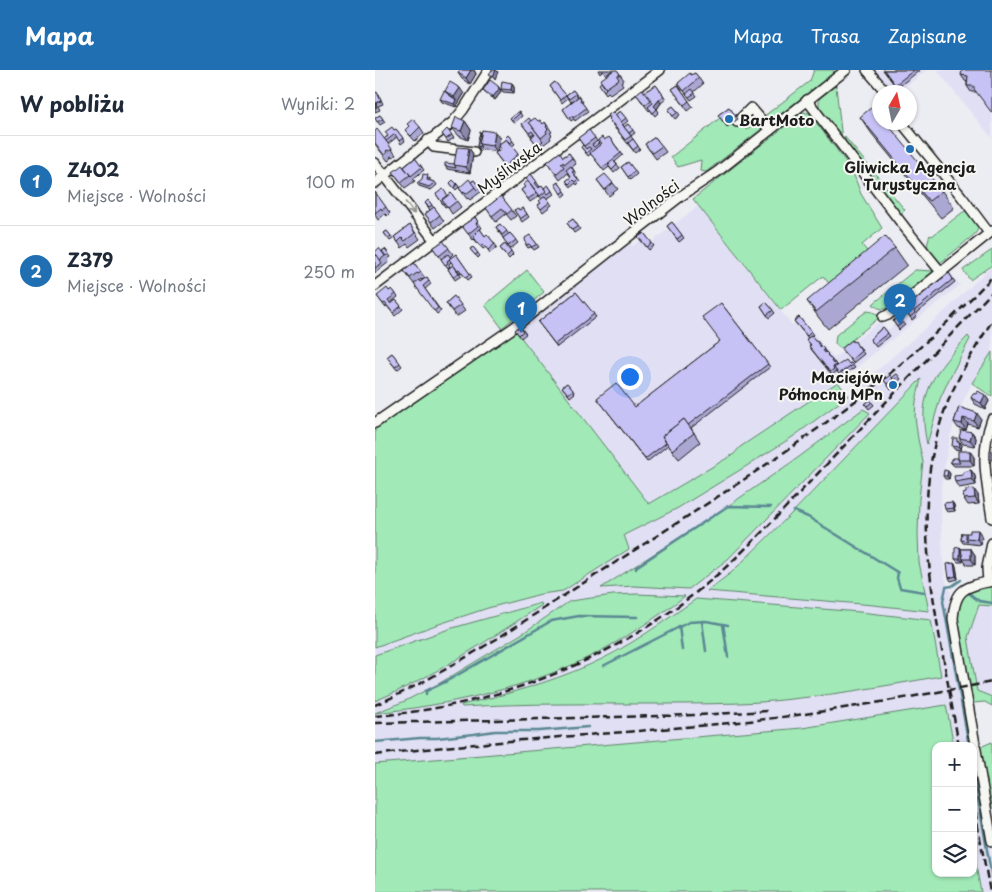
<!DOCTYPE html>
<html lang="pl">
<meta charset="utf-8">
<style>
:root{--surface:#fff;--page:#f6f6f7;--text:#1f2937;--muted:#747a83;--line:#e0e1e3;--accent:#1f6fb2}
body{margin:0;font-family:"Playpen Sans",sans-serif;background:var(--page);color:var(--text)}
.controls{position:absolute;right:15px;bottom:15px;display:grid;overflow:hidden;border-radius:10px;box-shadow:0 1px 4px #0004}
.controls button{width:45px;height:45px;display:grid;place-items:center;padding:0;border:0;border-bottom:1px solid var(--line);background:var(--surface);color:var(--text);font:25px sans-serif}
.compass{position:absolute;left:497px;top:15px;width:45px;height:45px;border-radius:50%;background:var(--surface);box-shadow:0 1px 4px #0004;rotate:9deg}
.you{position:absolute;left:254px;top:306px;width:18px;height:18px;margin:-12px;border:4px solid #fff;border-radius:50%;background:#1a73e8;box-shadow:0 0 0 8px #1a73e833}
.badge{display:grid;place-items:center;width:32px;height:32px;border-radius:50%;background:var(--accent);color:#fff;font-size:16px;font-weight:700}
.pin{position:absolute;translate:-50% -41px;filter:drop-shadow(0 1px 2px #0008)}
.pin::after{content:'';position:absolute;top:26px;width:18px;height:15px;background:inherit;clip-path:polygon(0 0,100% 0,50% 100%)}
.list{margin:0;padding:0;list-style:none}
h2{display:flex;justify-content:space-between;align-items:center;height:65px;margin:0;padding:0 20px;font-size:21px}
h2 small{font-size:16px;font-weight:400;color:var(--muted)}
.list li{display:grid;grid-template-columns:32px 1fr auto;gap:15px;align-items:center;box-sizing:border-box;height:90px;padding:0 20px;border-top:1px solid var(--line)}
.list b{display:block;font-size:19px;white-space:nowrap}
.list p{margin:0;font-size:16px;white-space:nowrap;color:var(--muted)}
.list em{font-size:16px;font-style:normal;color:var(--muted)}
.icon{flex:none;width:28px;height:28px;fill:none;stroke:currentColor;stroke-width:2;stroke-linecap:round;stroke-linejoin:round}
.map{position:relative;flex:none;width:617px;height:822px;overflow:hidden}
header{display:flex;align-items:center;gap:30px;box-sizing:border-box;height:70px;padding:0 25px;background:var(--accent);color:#fff}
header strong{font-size:24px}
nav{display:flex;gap:28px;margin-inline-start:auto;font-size:18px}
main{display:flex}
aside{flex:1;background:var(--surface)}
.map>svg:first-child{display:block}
.built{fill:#e1dff4;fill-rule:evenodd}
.green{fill:#a1e9b7;stroke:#5e826a}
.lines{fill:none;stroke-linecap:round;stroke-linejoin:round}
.stream{stroke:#5a8893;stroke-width:2.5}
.minor-casing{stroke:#1c1c1c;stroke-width:12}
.minor{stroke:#f6f6f2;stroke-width:9}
.rail{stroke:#1c1c1c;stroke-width:2.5;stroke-dasharray:8 4;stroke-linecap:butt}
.wall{fill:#aaa7d3;stroke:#1c1c1c;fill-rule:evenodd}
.shaded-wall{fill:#8b88ac;stroke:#1c1c1c}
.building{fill:#c6c2f5;stroke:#1c1c1c}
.oneway{stroke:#949492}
.poi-dot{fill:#1f6fb2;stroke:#f6f6f2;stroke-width:2}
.labels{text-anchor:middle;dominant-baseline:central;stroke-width:4;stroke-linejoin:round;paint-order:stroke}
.poi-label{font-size:15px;font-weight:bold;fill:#1c1c1c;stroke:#f6f6f2;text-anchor:start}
.street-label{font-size:15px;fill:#1c1c1c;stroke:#f6f6f2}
</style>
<header>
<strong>Mapa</strong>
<nav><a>Mapa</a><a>Trasa</a><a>Zapisane</a></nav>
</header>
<main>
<aside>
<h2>W pobliżu<small>Wyniki: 2</small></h2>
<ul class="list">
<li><span class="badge">1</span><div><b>Z402</b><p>Miejsce · Wolności</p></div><em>100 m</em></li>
<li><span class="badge">2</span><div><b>Z379</b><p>Miejsce · Wolności</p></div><em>250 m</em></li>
</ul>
</aside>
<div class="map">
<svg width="617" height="822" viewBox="0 0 617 822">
<rect width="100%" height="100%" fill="#ececf3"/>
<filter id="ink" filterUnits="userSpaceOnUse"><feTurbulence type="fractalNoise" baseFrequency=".02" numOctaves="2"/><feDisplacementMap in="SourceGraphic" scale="10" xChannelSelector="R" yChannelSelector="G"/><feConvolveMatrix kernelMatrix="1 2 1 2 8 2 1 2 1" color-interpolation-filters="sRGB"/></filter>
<g filter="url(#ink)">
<g class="built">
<path d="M 500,0 L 552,0 L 523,22 L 518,22 Z"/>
<path d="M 562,0 L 617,0 L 617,68 L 589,34 Z"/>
<path d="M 323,136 L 417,255 L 426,248 L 459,288 L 505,251 L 513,260 L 537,240 L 532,233 L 573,200 L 585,215 L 463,312 L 365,377 L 359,384 L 274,435 L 147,269 L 151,265 L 146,258 L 250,173 L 255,173 L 258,176 L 271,165 L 277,172 Z"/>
<path d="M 617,196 L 617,282 L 597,313 L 584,340 L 575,366 L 566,416 L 566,452 L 568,491 L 571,512 L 576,522 L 574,535 L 573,543 L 596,676 L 579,676 L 571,635 L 427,658 L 0,694 L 0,631 L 34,615 L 66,598 L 117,568 L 166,535 L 165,533 L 104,550 L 0,585 L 0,577 L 58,556 L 113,538 L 166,524 L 188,521 L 254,479 L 249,465 L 303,438 L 370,397 L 419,366 L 473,326 L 571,240 ZM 592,267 L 595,270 L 575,307 L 565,329 L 552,373 L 564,299 L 576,284 ZM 546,310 L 541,331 L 540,347 L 543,369 L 544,429 L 543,464 L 544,492 L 554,541 L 498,535 L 333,521 L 357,502 L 419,441 ZM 488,339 L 495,343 L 353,489 L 314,519 L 259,516 L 227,518 L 353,436 L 424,387 ZM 238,525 L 309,527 L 268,557 L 243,571 L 194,596 L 166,607 L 140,615 L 78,630 L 45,637 L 0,643 L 30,631 L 65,613 L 148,563 L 195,531 ZM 321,529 L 485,542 L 556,550 L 566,606 L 504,617 L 442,627 L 384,632 L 322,634 L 161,634 L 87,637 L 87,635 L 126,626 L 173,611 L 215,594 L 255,573 Z"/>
<path d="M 604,535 L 617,536 L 617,627 L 602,621 L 593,567 Z"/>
<path d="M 598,687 L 617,790 L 617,822 L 606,822 L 598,779 Z"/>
</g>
<g class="green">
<path d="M 439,0 L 459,0 L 459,3 L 331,102 L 325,101 L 326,90 L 303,97 L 296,87 L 355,40 L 371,60 L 435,11 Z"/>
<path d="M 460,16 L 461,16 L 467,70 L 443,39 L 444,38 L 444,29 Z"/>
<path d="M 428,42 L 434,43 L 477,100 L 486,124 L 507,158 L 487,175 L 500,191 L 461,222 L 448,206 L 406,240 L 318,129 Z"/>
<path d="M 469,66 L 530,140 L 525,144 C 512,128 472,84 469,66 Z"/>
<path d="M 593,141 L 605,156 L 600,164 L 564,194 C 555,184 549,179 555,165 L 557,166 L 588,142 Z"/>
<path d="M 617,180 L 617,195 L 595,210 L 588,200 Z"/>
<path d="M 152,200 L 169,222 L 127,258 L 110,235 Z"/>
<path d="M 540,200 L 559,201 L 559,203 L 517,237 C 510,240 504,240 498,234 Z"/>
<path d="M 492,241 L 498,242 L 505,247 L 467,278 L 463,277 L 460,273 L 461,265 L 481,249 Z"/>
<path d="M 141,261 L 274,434 L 359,384 L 365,377 L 463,312 L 473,326 L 419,366 L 370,397 L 303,438 L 249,465 L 254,479 L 188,521 L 166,524 L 113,538 L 58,556 L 0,577 L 0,359 Z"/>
<path d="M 593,266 L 595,269 L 575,307 L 565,329 L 552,374 C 541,323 559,302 593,266 Z"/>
<path d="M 617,282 L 617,327 L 597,313 Z"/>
<path d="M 546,309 L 541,331 L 540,347 L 543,369 L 548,392 L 544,429 L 543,464 L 544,492 L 554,541 L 498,535 L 332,521 L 357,502 L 419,441 Z"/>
<path d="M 488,339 L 495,343 L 353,489 L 314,519 L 259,516 L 226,518 L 353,436 L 424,387 Z"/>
<path d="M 617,515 L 617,536 L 604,535 L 593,567 L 602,621 L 617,627 L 617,636 L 610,632 L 598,633 L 595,628 L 581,552 L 585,533 L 588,526 L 594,522 L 602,518 Z"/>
<path d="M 262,524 L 310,526 C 281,548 252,567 220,584 C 154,618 74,635 0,643 L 30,631 L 65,613 L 148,563 L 195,531 L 238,525 Z"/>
<path d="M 321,529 L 485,542 L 556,550 L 566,606 C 506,617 446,627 386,632 C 352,634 317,634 283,634 C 218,634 152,633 87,637 L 86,635 C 130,625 173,613 214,595 C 251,579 288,552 321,529 Z"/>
<path d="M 166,533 L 167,535 C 113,570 59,607 0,631 L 0,585 L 74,559 Z"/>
<path d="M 571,635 L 579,676 L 561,676 L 561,803 L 598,803 L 598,779 L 606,822 L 0,822 L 0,694 L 427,658 Z"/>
<path d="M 617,672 L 617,742 L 616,742 L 605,677 Z"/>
</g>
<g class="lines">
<g class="stream">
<path d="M 419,441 L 433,447 L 522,502 L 523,503 L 522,508 L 525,518 L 549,522"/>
<path d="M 261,499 L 261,497 L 353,436 L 396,437"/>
<path d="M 586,510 L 577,516 L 571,517 L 568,531 L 594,676"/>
<path d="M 595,524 L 604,531 L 617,533"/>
<path d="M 327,551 L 331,581"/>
<path d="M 348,554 L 353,587"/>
<path d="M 304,556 L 307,580"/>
<path d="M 228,596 L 314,552 L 331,551 L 353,555"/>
<path d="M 51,624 L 51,621 L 72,611 L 176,551 L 204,546 L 262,547"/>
<path d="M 0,672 L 45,668 L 62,668 L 99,664 L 120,661 L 164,661 L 213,657"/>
<path d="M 598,701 L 617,808"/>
</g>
<defs>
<g id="minor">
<path d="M 492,0 L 511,22"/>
<path d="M 432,30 L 531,159 L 566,202"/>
<path d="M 362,52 L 376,38 L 395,60"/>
<path d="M 526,52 L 587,127 L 614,163"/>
<path d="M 53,70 L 59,77 L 99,82"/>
<path d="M 0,93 L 60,171"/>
<path d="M 0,113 L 78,52 L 88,40 L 114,0"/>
<path d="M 0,216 L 285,0"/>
<path d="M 508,247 L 513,245 L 617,161"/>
<path d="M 617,349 C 604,384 612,413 617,448"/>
<path d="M 0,353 L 138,258 L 262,160 L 306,126 L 342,102 L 471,0"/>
<path d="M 617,511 C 589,517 580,519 578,549 L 617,771"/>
<path d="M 613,512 L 612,498 L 617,473"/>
</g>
</defs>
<use href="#minor" class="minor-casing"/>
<use href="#minor" class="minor"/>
<g class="rail">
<path d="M 0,635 C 43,617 83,592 123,568 C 162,543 202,517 241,492 C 311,447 382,403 449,354 C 510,311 566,261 617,207"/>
<path d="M 0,646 C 125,636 247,588 342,505 C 381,471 415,432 451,395 C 506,337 562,279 617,222"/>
<path d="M 0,653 L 323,645 L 392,641"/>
<path d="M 584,676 C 578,642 572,608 566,575 C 552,494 541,422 569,342 C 581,309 599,280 617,251"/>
<path d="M 0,685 C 124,669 249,664 374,651 C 455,642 536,627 617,612"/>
<path d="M 598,730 L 615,822"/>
</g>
</g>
<g class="wall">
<path d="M 85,0 L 99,0 L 101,4 L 95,14 L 87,9 L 83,3 Z"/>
<path d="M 223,0 L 238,0 L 231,5 L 228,1 L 225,4 Z"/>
<path d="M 242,0 L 249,10 L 246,12 L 248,15 L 235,24 L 233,22 L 231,24 L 226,17 Z"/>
<path d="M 508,0 L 545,0 L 522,18 Z"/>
<path d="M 617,0 L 601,22 L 596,22 L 592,16 L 592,12 L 590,11 L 586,5 Z"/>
<path d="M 320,3 L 328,14 L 319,22 L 322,26 L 316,30 L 303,13 Z"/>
<path d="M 180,12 L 193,28 L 187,33 L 175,16 Z"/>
<path d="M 137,13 L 139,16 L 139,23 L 128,22 L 126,19 Z"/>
<path d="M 281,15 L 291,29 L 286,33 L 282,39 L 284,42 L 280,46 L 275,40 L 274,41 L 261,24 L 269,22 Z"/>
<path d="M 303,15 L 318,37 L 313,41 L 297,19 Z"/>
<path d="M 125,19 L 126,22 L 120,30 L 110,23 L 108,20 Z"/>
<path d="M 198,20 L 203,27 L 196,32 L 191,25 Z"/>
<path d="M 70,21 L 89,24 L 81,37 L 67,32 L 65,29 L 72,23 Z"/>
<path d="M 0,23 L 4,25 L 8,34 L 3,36 L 5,40 L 0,42 Z"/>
<path d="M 204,26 L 208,32 L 207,33 L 213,41 L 200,51 L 199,49 L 196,51 L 188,39 Z"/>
<path d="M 298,36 L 305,45 L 300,49 L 293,40 Z"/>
<path d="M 354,37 L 363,49 L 352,57 L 343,45 Z"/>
<path d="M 144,41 L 147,46 L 139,53 L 135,48 Z"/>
<path d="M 245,41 L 253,51 L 248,55 L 265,79 L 260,83 L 242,60 L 241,60 L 234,49 Z"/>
<path d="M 5,45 L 10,52 L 5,55 L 0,48 Z"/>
<path d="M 485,47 L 567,121 L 579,138 L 566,148 L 497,64 Z"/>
<path d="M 90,51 L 96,60 L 93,70 L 84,66 L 77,58 Z"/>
<path d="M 156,51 L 163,51 L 168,54 L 170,52 L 177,62 L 175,63 L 177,65 L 175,67 L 176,69 L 164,78 L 156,67 L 160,65 L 159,64 L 156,66 L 147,54 Z"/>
<path d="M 253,54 L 260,63 L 256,66 L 249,57 Z"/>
<path d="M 34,57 L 45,57 L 49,63 L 40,71 L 30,60 Z"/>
<path d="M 21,59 L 30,71 L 26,74 L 22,67 L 13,74 L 21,85 L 18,87 L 17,86 L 15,87 L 16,89 L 13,91 L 0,74 L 9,69 Z"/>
<path d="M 72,59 L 79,68 L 73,72 L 67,64 Z"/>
<path d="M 105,62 L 125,68 L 123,75 L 131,69 L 147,90 L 134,102 L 120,83 L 122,82 L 104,79 L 102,76 ZM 123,75 L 126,79 L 122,82 L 123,76 Z"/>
<path d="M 133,65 L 140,74 L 137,76 L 130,68 Z"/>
<path d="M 234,67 L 248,85 L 240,92 L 245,98 L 239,103 L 234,97 L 229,101 L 216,84 L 213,86 L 206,77 L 208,75 L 203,68 L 220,68 L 225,75 Z"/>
<path d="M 280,67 L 291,82 L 281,89 L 270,74 Z"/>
<path d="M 94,78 L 98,84 L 95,103 L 72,99 L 70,96 L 79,94 Z"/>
<path d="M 194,83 L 201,94 L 197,97 L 201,104 L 200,105 L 205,112 L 202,115 L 201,113 L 196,117 L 191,111 L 196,107 L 193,103 L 185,110 L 172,92 L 188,87 Z"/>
<path d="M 40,88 L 49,100 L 38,109 L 40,111 L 30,118 L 18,102 L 29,97 Z"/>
<path d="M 253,92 L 262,104 L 255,110 L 246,97 Z"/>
<path d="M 156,104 L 165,117 L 169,118 L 173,115 L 179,124 L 172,129 L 177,135 L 168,142 L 163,135 L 166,133 L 167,129 L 163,125 L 164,126 L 155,132 L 146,120 L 150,117 Z"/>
<path d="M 55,108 L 55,111 L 60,112 L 62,115 L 56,120 L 44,116 L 42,113 Z"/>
<path d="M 99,110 L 107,121 L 95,130 L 93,128 L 92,129 L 84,118 L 96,112 Z"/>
<path d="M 222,110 L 238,113 L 243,119 L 234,126 Z"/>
<path d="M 183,112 L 192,124 L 188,127 L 186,124 Z"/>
<path d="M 75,113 L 82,114 L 84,117 L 81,120 Z"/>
<path d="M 0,122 L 15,143 L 12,146 L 10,144 L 3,150 L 0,145 Z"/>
<path d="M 76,123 L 86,137 L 77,144 L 72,136 L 70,137 L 61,124 L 73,126 Z"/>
<path d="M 126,126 L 141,146 L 136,150 L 131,144 L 121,152 L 111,138 Z"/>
<path d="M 53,130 L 59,138 L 59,137 L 69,151 L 60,158 L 50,144 L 55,140 L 50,133 Z"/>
<path d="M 148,138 L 154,147 L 147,152 L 139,140 L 144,140 Z"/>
<path d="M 100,147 L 107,158 L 105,159 L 110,166 L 112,164 L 122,177 L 115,183 L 111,177 L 108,179 L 99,169 L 98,170 L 87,156 Z"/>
<path d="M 198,149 L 205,159 L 199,163 L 192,153 Z"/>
<path d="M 297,152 L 309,168 L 304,172 L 292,156 Z"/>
<path d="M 125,154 L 134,164 L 135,163 L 143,173 L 135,179 L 121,157 Z"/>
<path d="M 35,155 L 45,169 L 34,177 L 32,174 L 27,178 L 19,167 Z"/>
<path d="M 12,161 L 18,169 L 15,171 L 9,163 Z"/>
<path d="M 269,163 L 279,176 L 274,180 L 263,167 Z"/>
<path d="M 155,165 L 164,177 L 159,180 L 156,177 L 153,178 L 151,175 Z"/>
<path d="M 68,171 L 78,184 L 75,187 L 76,188 L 81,184 L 97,207 L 93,210 L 86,202 L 85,203 L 76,192 L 74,194 L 75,196 L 73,198 L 58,178 Z"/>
<path d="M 130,174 L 138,185 L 134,189 L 125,178 Z"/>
<path d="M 98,177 L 105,186 L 103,188 L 95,179 Z"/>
<path d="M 520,178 L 532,195 L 453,259 L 444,248 L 432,231 Z"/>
<path d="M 10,179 L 16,187 L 13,189 L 14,192 L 0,203 L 0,186 Z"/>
<path d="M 39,193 L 50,208 L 47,210 L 46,209 L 44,211 L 45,212 L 52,207 L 56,214 L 50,219 L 66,241 L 62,244 L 29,201 Z"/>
<path d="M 78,195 L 86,206 L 80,210 L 73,199 Z"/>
<path d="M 574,203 L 580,212 L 541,244 L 542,246 L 537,250 L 533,244 Z"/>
<path d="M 17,219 L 23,227 L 15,233 L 16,234 L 21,230 L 28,239 L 20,246 L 12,236 L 10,237 L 2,226 L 14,221 Z"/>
<path d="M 201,222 L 221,247 L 182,277 L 163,252 Z"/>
<path d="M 79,226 L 90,241 L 81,247 L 71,233 Z"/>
<path d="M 391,232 L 400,243 L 394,248 L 386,236 Z"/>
<path d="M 346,233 L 395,297 L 316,358 L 325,372 L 304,389 L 293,375 L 272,392 L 222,328 L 260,337 L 345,271 Z"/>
<path d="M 424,247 L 438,265 L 436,267 L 440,271 L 443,272 L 446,278 L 447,277 L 455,288 L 462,296 L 474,294 L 476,293 L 480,298 L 477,300 L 477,299 L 466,307 L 461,300 L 461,302 L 457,305 L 436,279 L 433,268 L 419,251 Z"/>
<path d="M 523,247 L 530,255 L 524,260 L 518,251 Z"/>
<path d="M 145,256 L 151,264 L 146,268 L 140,260 Z"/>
<path d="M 508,257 L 515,266 L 501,277 L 495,269 Z"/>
<path d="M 484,276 L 489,284 L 478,293 L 468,282 Z"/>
<path d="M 17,283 L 27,296 L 22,300 L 12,287 Z"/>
<path d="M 522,304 L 526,309 L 521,313 L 522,315 L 516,320 L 509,310 L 517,308 Z"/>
<path d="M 192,313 L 200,323 L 195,327 L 187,317 Z"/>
<path d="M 601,324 L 610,325 L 614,331 L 610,339 L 600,334 L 596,328 Z"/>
<path d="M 495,330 L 499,335 L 494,339 L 490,334 Z"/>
<path d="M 584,337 L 606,349 L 603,357 L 593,354 L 591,360 L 583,358 L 579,352 Z"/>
<path d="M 597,362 L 601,368 L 600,376 L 588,374 L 584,368 Z"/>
<path d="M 584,371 L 584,372 L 587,375 L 586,380 L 579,379 L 577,376 Z"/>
<path d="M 599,387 L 599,396 L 579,396 L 576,393 L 576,389 Z"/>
<path d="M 596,400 L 600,406 L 601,415 L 584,418 L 580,412 Z"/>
<path d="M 573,401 L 575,404 L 574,409 L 570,409 L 568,406 Z"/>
<path d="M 603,425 L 604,434 L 593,435 L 589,429 Z"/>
<path d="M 577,432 L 579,435 L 580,441 L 572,442 L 570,439 Z"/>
<path d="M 587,463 L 607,466 L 606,475 L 588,473 L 586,470 Z"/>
<path d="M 585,477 L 587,479 L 596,479 L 600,485 L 600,495 L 592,495 L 588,489 L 588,492 L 583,492 L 580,489 Z"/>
<path d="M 579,493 L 581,496 L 583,509 L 576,511 L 574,508 Z"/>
</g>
<g class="shaded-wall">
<path d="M 96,0 L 99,0 L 101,4 L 95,14 L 91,8 Z"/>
<path d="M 121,0 L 123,2 L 120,9 L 118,6 Z"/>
<path d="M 137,13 L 139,16 L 139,23 L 136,20 Z"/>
<path d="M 123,16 L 125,19 L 126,22 L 120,30 L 118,27 Z"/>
<path d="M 85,18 L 89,24 L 81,37 L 79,34 L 81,30 L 79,27 Z"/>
<path d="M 284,30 L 286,33 L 282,39 L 279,36 Z"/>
<path d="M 90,51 L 96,60 L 93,70 L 86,61 Z"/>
<path d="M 120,62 L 125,68 L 122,82 L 118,76 Z"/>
<path d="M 94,78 L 98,84 L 95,103 L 91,97 Z"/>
<path d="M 610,325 L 614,331 L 610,339 L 606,333 Z"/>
<path d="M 602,343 L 606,349 L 603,357 L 599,351 Z"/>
<path d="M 588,348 L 593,354 L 591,360 L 587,354 Z"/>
<path d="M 597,362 L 601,368 L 600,376 L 595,370 Z"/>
<path d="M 585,372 L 587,375 L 586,380 L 584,377 Z"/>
<path d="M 595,381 L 599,387 L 599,396 L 595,390 Z"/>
<path d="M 596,400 L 600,406 L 601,415 L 597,409 Z"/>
<path d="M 573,401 L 575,404 L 574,409 L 572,406 Z"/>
<path d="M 599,419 L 603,425 L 604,434 L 600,428 Z"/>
<path d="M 577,432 L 579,435 L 580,441 L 578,438 Z"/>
<path d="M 603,460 L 607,466 L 606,475 L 602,469 Z"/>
<path d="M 585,477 L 588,480 L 588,492 L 585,489 Z"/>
<path d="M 596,479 L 600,485 L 600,495 L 596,489 Z"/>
<path d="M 579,493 L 581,496 L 583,509 L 581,506 Z"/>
</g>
<g class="building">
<path d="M 85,0 L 96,0 L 91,8 L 83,3 Z"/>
<path d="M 117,0 L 121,0 L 118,6 L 114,4 Z"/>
<path d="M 239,0 L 242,0 L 245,4 L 242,6 L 244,9 L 231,18 L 225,10 Z"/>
<path d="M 509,0 L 539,0 L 520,15 Z"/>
<path d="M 587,0 L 617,0 L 617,43 L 599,19 L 599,16 L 592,16 L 593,6 L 586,5 Z"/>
<path d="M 315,3 L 316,5 L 320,3 L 324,8 L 309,21 L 303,13 Z"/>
<path d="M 115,10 L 123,16 L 124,19 L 118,27 L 108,20 Z"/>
<path d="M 127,11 L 137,13 L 136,20 L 126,19 Z"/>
<path d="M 75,12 L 85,18 L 79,27 L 70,21 Z"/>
<path d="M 180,12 L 191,25 L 185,30 L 175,16 Z"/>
<path d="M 226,12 L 231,19 L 229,21 L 224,14 Z"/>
<path d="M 281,15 L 289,26 L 284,30 L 279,36 L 282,39 L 278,43 L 273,37 L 278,33 L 269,22 Z"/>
<path d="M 303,15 L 314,31 L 309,35 L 297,19 Z"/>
<path d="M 267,19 L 276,30 L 270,35 L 261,24 Z"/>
<path d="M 317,19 L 320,23 L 314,27 L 311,24 Z"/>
<path d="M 198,20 L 201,24 L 194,29 L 191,25 Z"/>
<path d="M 69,21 L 81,30 L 79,34 L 65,29 Z"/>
<path d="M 2,22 L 6,31 L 1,33 L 2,37 L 0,38 L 0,23 Z"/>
<path d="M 204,26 L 206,29 L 205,30 L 211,38 L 198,48 L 197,46 L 194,48 L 188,39 Z"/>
<path d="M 298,36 L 303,42 L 298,46 L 293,40 Z"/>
<path d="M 498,36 L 504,44 L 504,52 L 511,52 L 567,121 L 554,131 L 485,47 Z"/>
<path d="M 354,37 L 361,46 L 350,54 L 343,45 Z"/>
<path d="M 144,41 L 145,43 L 137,50 L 135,48 Z"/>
<path d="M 245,41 L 251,48 L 246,52 L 240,45 Z"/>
<path d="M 238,42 L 256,66 L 250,70 L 238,54 L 237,54 L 234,49 L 235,48 L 233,45 Z"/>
<path d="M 5,45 L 8,49 L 2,52 L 0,48 Z"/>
<path d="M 81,47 L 90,51 L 86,61 L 77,58 Z"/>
<path d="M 154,48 L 156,51 L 154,52 L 168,71 L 162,75 L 156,67 L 160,65 L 157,61 L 154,63 L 147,54 Z"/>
<path d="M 160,48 L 163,51 L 165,50 L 168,54 L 170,52 L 172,56 L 171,57 L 173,59 L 171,61 L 172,63 L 166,68 L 154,52 Z"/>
<path d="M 38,49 L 45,57 L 36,66 L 30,60 L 34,56 L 32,54 Z"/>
<path d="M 253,54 L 258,60 L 254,63 L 249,57 Z"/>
<path d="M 17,57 L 19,60 L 21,59 L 28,68 L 24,71 L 20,64 L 11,71 L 9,69 L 13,66 L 10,62 Z"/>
<path d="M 2,59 L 17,79 L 14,81 L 12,80 L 11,81 L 12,83 L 9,85 L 0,73 L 0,61 Z"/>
<path d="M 72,59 L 77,65 L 71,69 L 67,64 Z"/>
<path d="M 107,60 L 120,62 L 118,76 L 104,74 Z"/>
<path d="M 214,60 L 220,68 L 209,76 L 203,68 Z"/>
<path d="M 105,62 L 106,63 L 104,74 L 106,77 L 102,76 Z"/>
<path d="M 133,65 L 138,71 L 135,73 L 130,68 Z"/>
<path d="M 227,67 L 229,70 L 234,67 L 246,83 L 227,98 L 215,83 L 226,74 L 223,70 Z"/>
<path d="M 280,67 L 287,76 L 277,83 L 270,74 Z"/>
<path d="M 131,69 L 143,84 L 130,96 L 120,83 L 126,79 L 123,75 Z"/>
<path d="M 258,69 L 263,76 L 258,80 L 253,73 Z"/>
<path d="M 222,71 L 224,73 L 219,77 L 217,75 Z"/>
<path d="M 208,75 L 211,79 L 214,77 L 216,79 L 211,83 L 206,77 Z"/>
<path d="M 82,77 L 94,78 L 91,97 L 79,95 Z"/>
<path d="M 185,82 L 188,87 L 194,83 L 197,88 L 189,94 L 188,92 L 186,93 L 189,97 L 181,104 L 172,92 Z"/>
<path d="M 40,88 L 47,97 L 36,106 L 29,97 Z"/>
<path d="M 238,90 L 242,95 L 237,100 L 233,95 Z"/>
<path d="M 253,92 L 260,101 L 253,107 L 246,97 Z"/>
<path d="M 70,93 L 79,94 L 81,98 L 70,96 Z"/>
<path d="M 27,95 L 35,105 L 26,112 L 18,102 Z"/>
<path d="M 196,96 L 199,101 L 197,102 L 203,109 L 200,112 L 198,110 L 194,114 L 191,111 L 196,107 L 191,100 Z"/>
<path d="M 48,104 L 53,105 L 52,110 L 60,112 L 54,117 L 42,113 L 47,109 Z"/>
<path d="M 156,104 L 162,112 L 160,113 L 164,118 L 167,115 L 171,121 L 165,126 L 151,108 Z"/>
<path d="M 230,104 L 238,113 L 230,120 L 222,110 Z"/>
<path d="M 94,109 L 100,117 L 91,124 L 89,122 L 88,123 L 84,118 Z"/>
<path d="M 78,110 L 82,114 L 79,118 L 75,113 Z"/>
<path d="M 99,110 L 105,118 L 102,120 L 96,112 Z"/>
<path d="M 153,111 L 162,123 L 153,129 L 146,120 L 150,117 L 148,115 Z"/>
<path d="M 183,112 L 190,121 L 186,124 L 180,114 Z"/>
<path d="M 173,115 L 177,121 L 173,124 L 169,118 Z"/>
<path d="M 68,119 L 73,126 L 67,130 L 70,133 L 68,134 L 61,124 Z"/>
<path d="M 0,122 L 11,137 L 7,140 L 6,138 L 0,143 Z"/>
<path d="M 76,123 L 82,131 L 73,138 L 67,130 Z"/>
<path d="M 126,126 L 137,140 L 132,144 L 127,138 L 117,146 L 111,138 Z"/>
<path d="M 170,126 L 175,132 L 166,139 L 163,135 L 166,133 L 164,131 Z"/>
<path d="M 53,130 L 57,135 L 54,137 L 50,133 Z"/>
<path d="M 59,137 L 65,145 L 56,152 L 50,144 Z"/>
<path d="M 143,138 L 144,140 L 148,138 L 152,144 L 145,149 L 139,140 Z"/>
<path d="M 100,147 L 103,152 L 101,153 L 103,156 L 93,164 L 87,156 Z"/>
<path d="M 198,149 L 203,156 L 197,160 L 192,153 Z"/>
<path d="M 297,152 L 307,165 L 302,169 L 292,156 Z"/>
<path d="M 125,154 L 132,161 L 127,165 L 121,157 Z"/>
<path d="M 35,155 L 40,163 L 30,171 L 27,168 L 23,172 L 19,167 Z"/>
<path d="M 105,159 L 110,166 L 112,164 L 120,174 L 113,180 L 108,174 L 105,176 L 98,166 Z"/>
<path d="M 12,161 L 16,166 L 13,168 L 9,163 Z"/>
<path d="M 135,163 L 141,170 L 133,176 L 128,168 Z"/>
<path d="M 269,163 L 277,173 L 272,177 L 263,167 Z"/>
<path d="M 155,165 L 162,174 L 157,177 L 154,174 L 151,175 L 150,168 Z"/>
<path d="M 510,166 L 520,178 L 441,242 L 432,231 Z"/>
<path d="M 68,171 L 74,178 L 64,186 L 58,178 Z"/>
<path d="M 130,174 L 136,182 L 132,186 L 125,178 Z"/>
<path d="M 98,177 L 103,183 L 100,185 L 95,179 Z"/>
<path d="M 4,178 L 10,186 L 5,190 L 0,183 L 0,182 Z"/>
<path d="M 10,179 L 14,184 L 11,186 L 7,181 Z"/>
<path d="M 73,184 L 76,188 L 72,191 L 73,193 L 70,195 L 66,189 Z"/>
<path d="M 81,184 L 95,204 L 90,207 L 84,199 L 82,200 L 74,189 Z"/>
<path d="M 2,185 L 7,193 L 0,198 L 0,186 Z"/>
<path d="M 39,193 L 46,202 L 43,204 L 42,203 L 35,208 L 29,201 Z"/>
<path d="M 78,195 L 84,203 L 78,207 L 73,199 Z"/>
<path d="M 574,203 L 578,209 L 539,241 L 540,243 L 535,247 L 533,244 L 538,240 L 534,235 Z"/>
<path d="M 52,207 L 54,211 L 48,216 L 63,238 L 59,241 L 39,214 L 44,210 L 45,212 Z"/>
<path d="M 12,218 L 14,221 L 17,219 L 21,224 L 13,230 L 16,234 L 21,230 L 26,236 L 18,243 L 10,233 L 8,234 L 2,226 Z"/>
<path d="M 201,222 L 219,244 L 180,274 L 163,252 Z"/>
<path d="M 79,226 L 86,235 L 77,241 L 71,233 Z"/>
<path d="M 391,232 L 398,240 L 392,245 L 386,236 Z"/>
<path d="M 346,233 L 393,294 L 313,355 L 309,349 L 287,366 L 291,373 L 270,389 L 222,328 L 241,313 L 260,337 L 270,329 L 345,271 L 327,247 Z"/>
<path d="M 424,247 L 436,262 L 432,266 L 419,251 Z"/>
<path d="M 523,247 L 528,252 L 522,257 L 518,251 Z"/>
<path d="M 145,256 L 148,261 L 144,265 L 140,260 Z"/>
<path d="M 508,257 L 513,263 L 499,274 L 495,269 Z"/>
<path d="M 436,266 L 440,271 L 443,272 L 446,278 L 447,277 L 449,279 L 448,280 L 450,283 L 451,282 L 453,284 L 452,285 L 457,290 L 456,291 L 458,294 L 459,292 L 461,295 L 458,297 L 459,299 L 455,302 L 434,276 L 436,275 L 431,269 Z"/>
<path d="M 477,270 L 478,272 L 480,271 L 483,277 L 484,276 L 486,281 L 476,290 L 466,279 Z"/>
<path d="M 17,283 L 25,293 L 20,297 L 12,287 Z"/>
<path d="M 471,290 L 474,294 L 476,293 L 478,295 L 475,297 L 475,296 L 464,304 L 459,298 Z"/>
<path d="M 522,304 L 524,306 L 519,310 L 517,308 Z"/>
<path d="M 515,305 L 518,309 L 512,314 L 509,310 Z"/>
<path d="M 192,313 L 198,320 L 193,324 L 187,317 Z"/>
<path d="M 603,321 L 610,325 L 606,333 L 596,328 L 598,323 L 601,324 Z"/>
<path d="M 495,330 L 497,332 L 492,336 L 490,334 Z"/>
<path d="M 584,337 L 602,343 L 599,351 L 588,348 L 587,354 L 579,352 Z"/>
<path d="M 309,349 L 319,363 L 297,380 L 287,366 Z"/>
<path d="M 586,360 L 597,362 L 595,370 L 584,368 Z"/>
<path d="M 578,368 L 582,368 L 582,372 L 585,372 L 584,377 L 577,376 Z"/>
<rect x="583" y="381" width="12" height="9"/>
<rect x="615" y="381" width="2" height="9"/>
<path d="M 578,388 L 583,388 L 583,390 L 585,393 L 576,393 L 576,389 L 578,389 Z"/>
<path d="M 569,400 L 573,401 L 572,406 L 568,406 Z"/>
<path d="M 596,400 L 597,409 L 580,412 L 579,406 L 588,405 L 588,402 Z"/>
<path d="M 599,419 L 600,428 L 589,429 L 588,424 L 591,423 L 591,420 Z"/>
<path d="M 577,432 L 578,438 L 570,439 L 569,433 Z"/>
<path d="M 595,460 L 603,460 L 602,469 L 591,468 L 591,463 L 595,463 Z"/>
<path d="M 587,463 L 591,463 L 591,468 L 593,471 L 586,470 Z"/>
<path d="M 585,477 L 585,489 L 580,489 L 580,478 Z"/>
<path d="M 586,479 L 596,479 L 596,489 L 588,489 Z"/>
<path d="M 579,493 L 581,506 L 574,508 L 572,494 Z"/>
</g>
<defs><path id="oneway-shaft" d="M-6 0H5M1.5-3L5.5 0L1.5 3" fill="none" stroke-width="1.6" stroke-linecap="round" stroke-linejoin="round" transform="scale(1.25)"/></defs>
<use class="oneway" href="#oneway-shaft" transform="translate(35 138) rotate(53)"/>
</g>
<g class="poi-dot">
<circle cx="354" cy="49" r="5"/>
<circle cx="535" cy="79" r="5"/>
<circle cx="518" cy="315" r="5"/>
</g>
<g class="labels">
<g class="poi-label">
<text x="364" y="49">BartMoto</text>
<text x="535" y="96" text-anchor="middle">Gliwicka Agencja<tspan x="535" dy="17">Turystyczna</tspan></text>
<text x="508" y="306" text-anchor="end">Maciejów<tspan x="508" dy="17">Północny MPn</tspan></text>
</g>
<g class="street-label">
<text transform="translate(134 97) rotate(-37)">Myśliwska</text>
<text transform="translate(276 132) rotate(-37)">Wolności</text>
</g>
</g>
</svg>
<div class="controls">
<button>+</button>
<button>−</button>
<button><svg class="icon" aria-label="layers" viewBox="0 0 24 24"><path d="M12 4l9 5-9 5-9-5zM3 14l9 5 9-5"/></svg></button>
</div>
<svg class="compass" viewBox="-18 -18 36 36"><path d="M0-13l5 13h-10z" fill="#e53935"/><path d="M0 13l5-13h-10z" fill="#747a83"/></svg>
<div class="you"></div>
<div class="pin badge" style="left:146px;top:263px">1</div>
<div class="pin badge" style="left:525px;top:255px">2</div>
</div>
</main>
